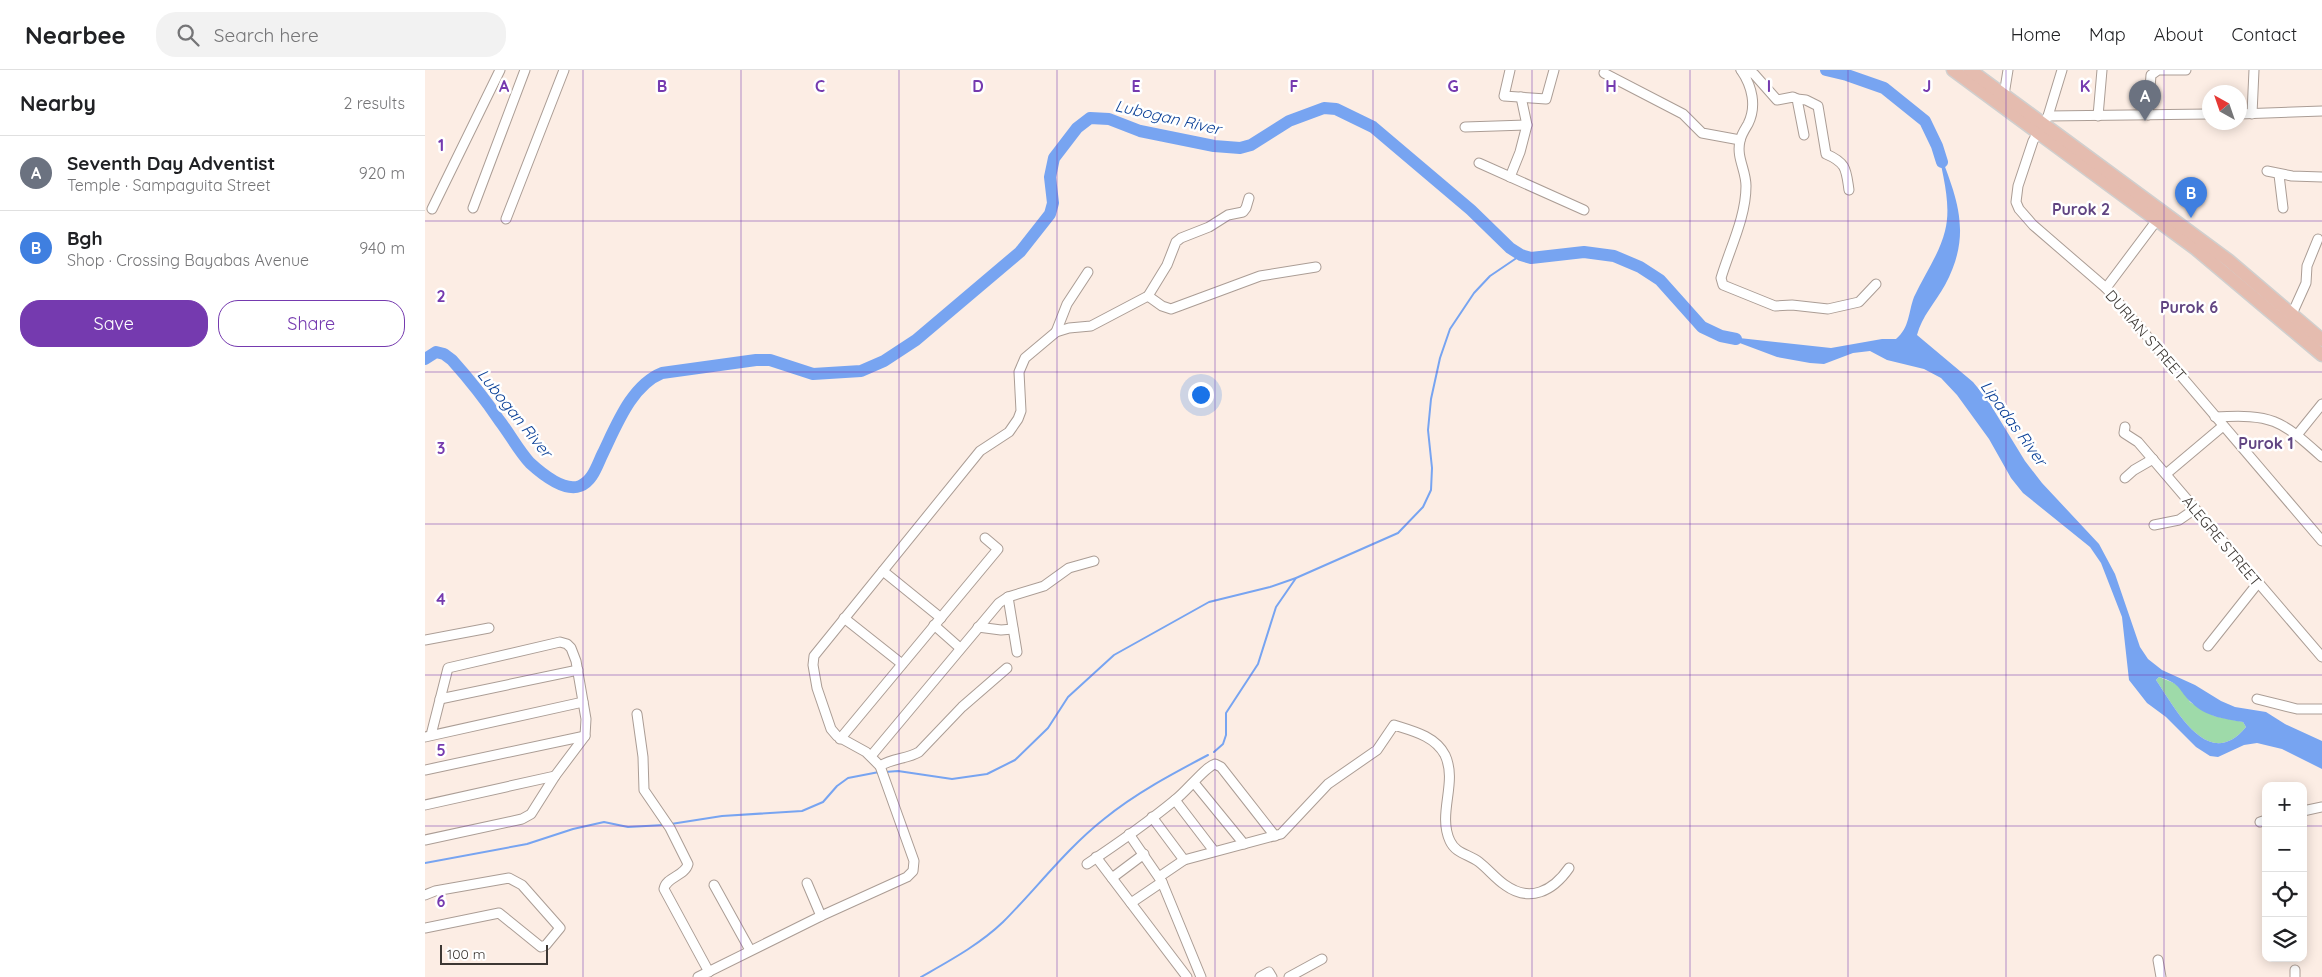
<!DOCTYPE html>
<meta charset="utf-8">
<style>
:root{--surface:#fff;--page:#f2f2f2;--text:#202124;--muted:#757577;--line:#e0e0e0;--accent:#753aaf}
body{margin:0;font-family:Quicksand,sans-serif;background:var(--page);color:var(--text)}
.controls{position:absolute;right:15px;bottom:15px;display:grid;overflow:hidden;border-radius:10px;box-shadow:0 2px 12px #0003}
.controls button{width:45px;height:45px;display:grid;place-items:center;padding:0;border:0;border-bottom:1px solid var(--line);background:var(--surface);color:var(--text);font:25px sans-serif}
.compass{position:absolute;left:1777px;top:15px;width:45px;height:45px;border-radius:50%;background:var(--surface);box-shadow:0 2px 12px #0003;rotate:320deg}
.scale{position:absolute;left:15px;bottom:12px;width:108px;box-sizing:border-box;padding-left:5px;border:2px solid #3c3733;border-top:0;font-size:14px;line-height:18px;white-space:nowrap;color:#3c3733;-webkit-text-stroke:4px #fff;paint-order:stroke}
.you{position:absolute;left:775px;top:324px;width:18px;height:18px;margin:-12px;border:4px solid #fff;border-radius:50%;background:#1a73e8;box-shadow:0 0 0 8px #1a73e833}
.badge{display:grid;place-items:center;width:32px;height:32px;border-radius:50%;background:var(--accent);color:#fff;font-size:16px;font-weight:700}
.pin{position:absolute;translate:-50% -41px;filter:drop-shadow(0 1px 2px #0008)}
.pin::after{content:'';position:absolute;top:26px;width:18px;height:15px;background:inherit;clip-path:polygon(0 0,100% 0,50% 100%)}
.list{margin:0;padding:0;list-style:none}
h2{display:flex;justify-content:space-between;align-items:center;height:65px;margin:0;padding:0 20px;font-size:21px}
h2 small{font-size:16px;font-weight:400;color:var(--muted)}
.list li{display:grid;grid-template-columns:32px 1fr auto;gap:15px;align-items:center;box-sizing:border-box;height:75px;padding:0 20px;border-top:1px solid var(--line)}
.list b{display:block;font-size:19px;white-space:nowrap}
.list p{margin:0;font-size:16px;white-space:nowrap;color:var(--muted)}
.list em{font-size:16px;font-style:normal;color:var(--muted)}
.actions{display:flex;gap:10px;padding:15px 20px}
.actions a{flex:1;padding:11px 0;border:1px solid var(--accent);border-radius:20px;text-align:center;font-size:18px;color:var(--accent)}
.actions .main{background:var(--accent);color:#fff}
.icon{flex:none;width:28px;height:28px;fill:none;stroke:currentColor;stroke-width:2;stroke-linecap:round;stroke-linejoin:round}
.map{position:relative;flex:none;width:1897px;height:907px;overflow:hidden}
header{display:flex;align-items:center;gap:30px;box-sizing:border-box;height:70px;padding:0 25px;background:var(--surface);border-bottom:1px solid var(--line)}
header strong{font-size:24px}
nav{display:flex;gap:28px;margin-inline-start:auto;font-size:18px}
.search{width:350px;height:45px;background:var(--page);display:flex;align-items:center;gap:12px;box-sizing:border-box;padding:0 18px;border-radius:20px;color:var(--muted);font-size:19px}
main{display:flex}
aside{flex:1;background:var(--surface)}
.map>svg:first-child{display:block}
.green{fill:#9edaa9}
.water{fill:#77a4f1;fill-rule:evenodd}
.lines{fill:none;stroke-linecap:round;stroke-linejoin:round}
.stream{stroke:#77a4f1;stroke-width:2}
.river{stroke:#77a4f1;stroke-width:12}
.street-casing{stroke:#ab9d95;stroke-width:11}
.primary-casing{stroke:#d0cfce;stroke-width:15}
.street{stroke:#fff;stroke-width:9}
.primary{stroke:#e5bcaf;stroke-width:12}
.grid{fill:none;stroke:#753aaf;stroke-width:1;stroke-opacity:0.55}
.labels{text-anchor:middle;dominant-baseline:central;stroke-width:5;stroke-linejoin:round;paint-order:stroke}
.street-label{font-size:15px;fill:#3c3733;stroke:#fff}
.water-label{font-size:16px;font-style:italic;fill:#0b4097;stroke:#fff}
.neighbourhood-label{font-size:16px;font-weight:bold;fill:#614582;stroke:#fff}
.grid-label{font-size:16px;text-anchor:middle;font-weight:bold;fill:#753aaf;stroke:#fff;stroke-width:5;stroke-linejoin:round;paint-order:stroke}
</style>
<header>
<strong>Nearbee</strong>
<div class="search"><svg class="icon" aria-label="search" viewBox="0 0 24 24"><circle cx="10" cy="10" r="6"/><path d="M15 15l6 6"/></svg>Search here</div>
<nav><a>Home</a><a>Map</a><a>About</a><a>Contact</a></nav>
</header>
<main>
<aside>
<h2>Nearby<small>2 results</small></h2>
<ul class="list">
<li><span class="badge" style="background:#6b7280">A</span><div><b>Seventh Day Adventist</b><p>Temple · Sampaguita Street</p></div><em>920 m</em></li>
<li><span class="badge" style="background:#3f7fe0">B</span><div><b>Bgh</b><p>Shop · Crossing Bayabas Avenue</p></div><em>940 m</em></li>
</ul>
<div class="actions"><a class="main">Save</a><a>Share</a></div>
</aside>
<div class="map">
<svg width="1897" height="907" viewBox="0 0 1897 907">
<rect width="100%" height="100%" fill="#fcede4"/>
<path class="green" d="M 1734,607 L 1749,613 L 1756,618 L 1765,632 L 1789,646 L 1818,652 L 1821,657 C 1783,703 1751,639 1731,610 Z"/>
<path class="water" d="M 1512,76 C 1532,128 1548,163 1520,215 C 1510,233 1497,246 1492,265 L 1548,312 L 1562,329 L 1600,391 L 1617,413 L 1674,474 L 1690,504 L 1715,577 L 1723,589 L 1737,600 L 1770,615 L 1796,631 L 1810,637 L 1841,642 L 1860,654 L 1897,671 L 1897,699 L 1857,679 L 1832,673 L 1819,675 L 1793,687 L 1785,686 L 1771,677 L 1741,647 L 1722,633 L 1704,610 L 1697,547 L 1676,493 L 1665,477 L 1598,423 L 1586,408 L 1564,369 L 1532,325 L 1516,308 L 1499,299 L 1462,290 L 1445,281 L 1428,283 L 1399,294 L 1385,293 L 1352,287 L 1296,266 L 1406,278 L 1457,269 L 1471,269 C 1485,257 1483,243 1489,227 C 1499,205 1514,185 1520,161 C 1527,134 1517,102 1512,76 ZM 1734,607 C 1758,614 1752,620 1767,633 C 1781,647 1800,649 1818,652 L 1821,657 C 1783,703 1751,639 1731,610 Z"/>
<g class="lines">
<g class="stream">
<path d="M 789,682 L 798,674 L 801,665 L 801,643 L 833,594 L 851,537 L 871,508"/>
<path d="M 460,702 L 473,701 L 527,709 L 562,704 L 590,690 L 623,658 L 643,627 L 689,585 L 784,532 L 845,517 L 871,508 L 973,463 L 998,437 L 1006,420 L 1007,398 L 1003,360 L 1006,329 L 1015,288 L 1025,259 L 1049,223 L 1065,206 L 1096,185"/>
<path d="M 246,754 L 297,746 L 377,741 L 398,732 L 412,716 L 423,708 L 454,702"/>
<path d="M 0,793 L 102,774 L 148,759 L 179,752 L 203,757 L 239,755"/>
<path d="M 496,907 C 524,891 554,875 578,852 C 612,818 641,779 679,749 C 711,723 747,704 783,685"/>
</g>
<g class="river">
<path d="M 1401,0 L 1422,5 L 1459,18 L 1500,51 L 1512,76 L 1517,92"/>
<path d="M 0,289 L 11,282 L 19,284 L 27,290 C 44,309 60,329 74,350 C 85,364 93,380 105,393 C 116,403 139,422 155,416 C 168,411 172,395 178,383 C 192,354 207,315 237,303 L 331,290 L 345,290 L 388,304 L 436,301 L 459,291 L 491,270 L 595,182 L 625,144 L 628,133 L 625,107 L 629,88 L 652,58 L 665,48 L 684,49 L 715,61 L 789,76 L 815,78 L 826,75 L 864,51 L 899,38 L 911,39 L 948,57 L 1046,140 L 1085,178 L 1096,185 L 1106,188 L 1159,182 L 1189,186 L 1215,197 L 1235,210 L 1277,257 L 1296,266 L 1311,269"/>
</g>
<defs>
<g id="street">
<path d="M 1085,0 L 1079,26 L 1121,29 L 1129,0"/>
<path d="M 1316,0 C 1327,16 1332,36 1323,54 C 1320,59 1316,65 1315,71 C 1311,87 1321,100 1321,116 C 1321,147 1305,178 1296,208 L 1298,215 L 1350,236 L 1367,235 L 1403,239 L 1434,232 L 1451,214"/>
<path d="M 1316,0 L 1329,4 L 1352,30 L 1368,27 L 1372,29 L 1379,65"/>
<path d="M 1637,0 L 1623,46 L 1608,71 L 1593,116 L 1591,132 L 1594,139 L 1608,155 L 1681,218 L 1897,471"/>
<path d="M 1179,3 L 1258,44 L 1277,63 L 1315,70"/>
<path d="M 1579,25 L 1583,0"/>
<path d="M 1372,29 L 1381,30 L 1393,36 L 1401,84 C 1422,93 1421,100 1424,120"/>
<path d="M 1814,44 L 1897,41"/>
<path d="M 1827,44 L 1829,0"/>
<path d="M 1723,45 L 1726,5 L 1733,0 L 1761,0"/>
<path d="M 1623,46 L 1784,44"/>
<path d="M 1673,46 L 1677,0"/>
<path d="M 1040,57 L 1102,55"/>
<path d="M 1054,93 L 1159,140"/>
<path d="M 1842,101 L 1867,106 L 1897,107"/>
<path d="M 1854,105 L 1858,138"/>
<path d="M 1085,107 L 1095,82 L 1102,55 L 1096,27"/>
<path d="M 48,138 L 100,0"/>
<path d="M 7,139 L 75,0"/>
<path d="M 81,149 L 139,0"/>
<path d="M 1681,218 L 1735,146"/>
<path d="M 723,226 L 737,236 L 746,239 L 835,206 L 891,197"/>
<path d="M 1867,244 L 1881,213 L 1882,196 L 1893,169"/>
<path d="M 631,262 L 642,234 L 663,202"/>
<path d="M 1790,347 C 1847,344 1855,349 1897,387"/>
<path d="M 1700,357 L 1699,363 L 1713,372 L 1897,587"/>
<path d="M 1872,365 L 1897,334"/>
<path d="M 1741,404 L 1798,356"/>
<path d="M 1700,408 L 1709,400 L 1728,389"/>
<path d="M 1729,455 L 1754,450 L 1770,439"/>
<path d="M 458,501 L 516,548"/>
<path d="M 583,527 L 592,582"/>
<path d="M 419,548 L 477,594"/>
<path d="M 509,555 L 535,578"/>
<path d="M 553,557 L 576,560 L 588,559"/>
<path d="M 0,570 L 64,558"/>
<path d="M 1783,576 L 1833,513"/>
<path d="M 15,629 L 153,600"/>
<path d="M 1832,629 L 1872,639 L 1897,639"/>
<path d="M 212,644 L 218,687 L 219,720 L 245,758 L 263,794 C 260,806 241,807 239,819 L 284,902"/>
<path d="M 0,667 L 158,632"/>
<path d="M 415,669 L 573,479 L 560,468"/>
<path d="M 446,686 L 574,533 L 583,527 L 619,516 L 644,498 L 669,491"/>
<path d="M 455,696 C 468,688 482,689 494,682 L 537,637 L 582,598"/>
<path d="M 0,700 L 160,666"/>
<path d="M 770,714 L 819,774"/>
<path d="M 750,730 L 789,781"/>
<path d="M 0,735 L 130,706"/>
<path d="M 1878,741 L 1897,737"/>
<path d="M 727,747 L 759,790"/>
<path d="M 1835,752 L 1841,750"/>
<path d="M 704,764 L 737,812 L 776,907"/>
<path d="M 0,770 L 97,749 L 106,744 L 130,706 L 160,666 L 161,649 L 151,591 L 146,578 L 142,574 L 135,572 L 23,598 L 6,665"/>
<path d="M 671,787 L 762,907"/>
<path d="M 662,794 C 692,774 722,753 750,730 C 761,722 780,697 790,694 L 796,697 L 850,766"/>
<path d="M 734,807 L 759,790 L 856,764 L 903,714 L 952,680 L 969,655 C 988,661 1010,666 1020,685 C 1033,713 1012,743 1025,771 C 1031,784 1044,784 1054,792 C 1063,799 1071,809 1080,815 C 1105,833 1128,821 1144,798"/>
<path d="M 687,808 L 719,784"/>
<path d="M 382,813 L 396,846"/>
<path d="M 289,815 L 325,880"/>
<path d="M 0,825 L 10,821 L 84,808 L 97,815 L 135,858 L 121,875 L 116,877 L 74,843 L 0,858"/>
<path d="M 706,833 L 737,812"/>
<path d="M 1733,890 L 1736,907"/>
<path d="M 1870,900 L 1870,907"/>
<path d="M 273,907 L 396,846 L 482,807 L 488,801 L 489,791 L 455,696 L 441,682 L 412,666 L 406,659 L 392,618 L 388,595 L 389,586 L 555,381 L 584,362 L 593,349 L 596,341 L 594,302 L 600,288 L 631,262 L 644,258 L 666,256 L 723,226 L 742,195 L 751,172 L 756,168 L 784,157 L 803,145 L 818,142 L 821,138 L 824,128"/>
<path d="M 835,907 L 844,902 L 847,907"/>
<path d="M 864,907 L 897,889"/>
</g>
<g id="primary">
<path d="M 1528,0 L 1771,179 L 1897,285"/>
<path d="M 1545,0 L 1803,190 L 1897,270"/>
</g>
</defs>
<use href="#street" class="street-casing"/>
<use href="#primary" class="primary-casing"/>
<use href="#street" class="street"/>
<use href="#primary" class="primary"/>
</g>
<path class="grid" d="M 158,0 L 158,907M 316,0 L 316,907M 474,0 L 474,907M 632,0 L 632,907M 790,0 L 790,907M 948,0 L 948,907M 1107,0 L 1107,907M 1265,0 L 1265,907M 1423,0 L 1423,907M 1581,0 L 1581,907M 1739,0 L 1739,907M 0,151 L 1897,151M 0,302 L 1897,302M 0,454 L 1897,454M 0,605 L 1897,605M 0,756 L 1841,756M 1878,756 L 1897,756"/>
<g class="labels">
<g class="street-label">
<text transform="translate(1721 265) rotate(49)">DURIAN STREET</text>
<text transform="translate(1797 471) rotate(50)">ALEGRE STREET</text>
</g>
<g class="water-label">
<text transform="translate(743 47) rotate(13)">Lubogan River</text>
<text transform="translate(90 343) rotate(51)">Lubogan River</text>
<text transform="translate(1589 353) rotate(54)">Lipadas River</text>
</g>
<g class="neighbourhood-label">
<text x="1656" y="139">Purok 2</text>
<text x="1764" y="237">Purok 6</text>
<text x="1841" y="373">Purok 1</text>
</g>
</g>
<g class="grid-label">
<text x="79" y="22">A</text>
<text x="237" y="22">B</text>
<text x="395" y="22">C</text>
<text x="553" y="22">D</text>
<text x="711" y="22">E</text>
<text x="869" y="22">F</text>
<text x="1028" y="22">G</text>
<text x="1186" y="22">H</text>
<text x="1344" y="22">I</text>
<text x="1502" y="22">J</text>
<text x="1660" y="22">K</text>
<text x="16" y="81">1</text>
<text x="16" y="232">2</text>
<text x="16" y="384">3</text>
<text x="16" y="535">4</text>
<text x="16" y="686">5</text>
<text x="16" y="837">6</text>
</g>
</svg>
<div class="controls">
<button>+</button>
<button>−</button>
<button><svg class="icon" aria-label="locate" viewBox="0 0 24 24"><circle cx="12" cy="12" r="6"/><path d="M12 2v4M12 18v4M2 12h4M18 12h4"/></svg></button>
<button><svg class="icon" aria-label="layers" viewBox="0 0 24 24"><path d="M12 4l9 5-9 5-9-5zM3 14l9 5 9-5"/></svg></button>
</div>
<svg class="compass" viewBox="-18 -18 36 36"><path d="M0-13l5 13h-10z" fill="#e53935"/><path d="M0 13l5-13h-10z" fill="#757577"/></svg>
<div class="scale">100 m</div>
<div class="you"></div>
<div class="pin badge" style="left:1720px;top:51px;background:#6b7280">A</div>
<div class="pin badge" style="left:1766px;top:148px;background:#3f7fe0">B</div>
</div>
</main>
